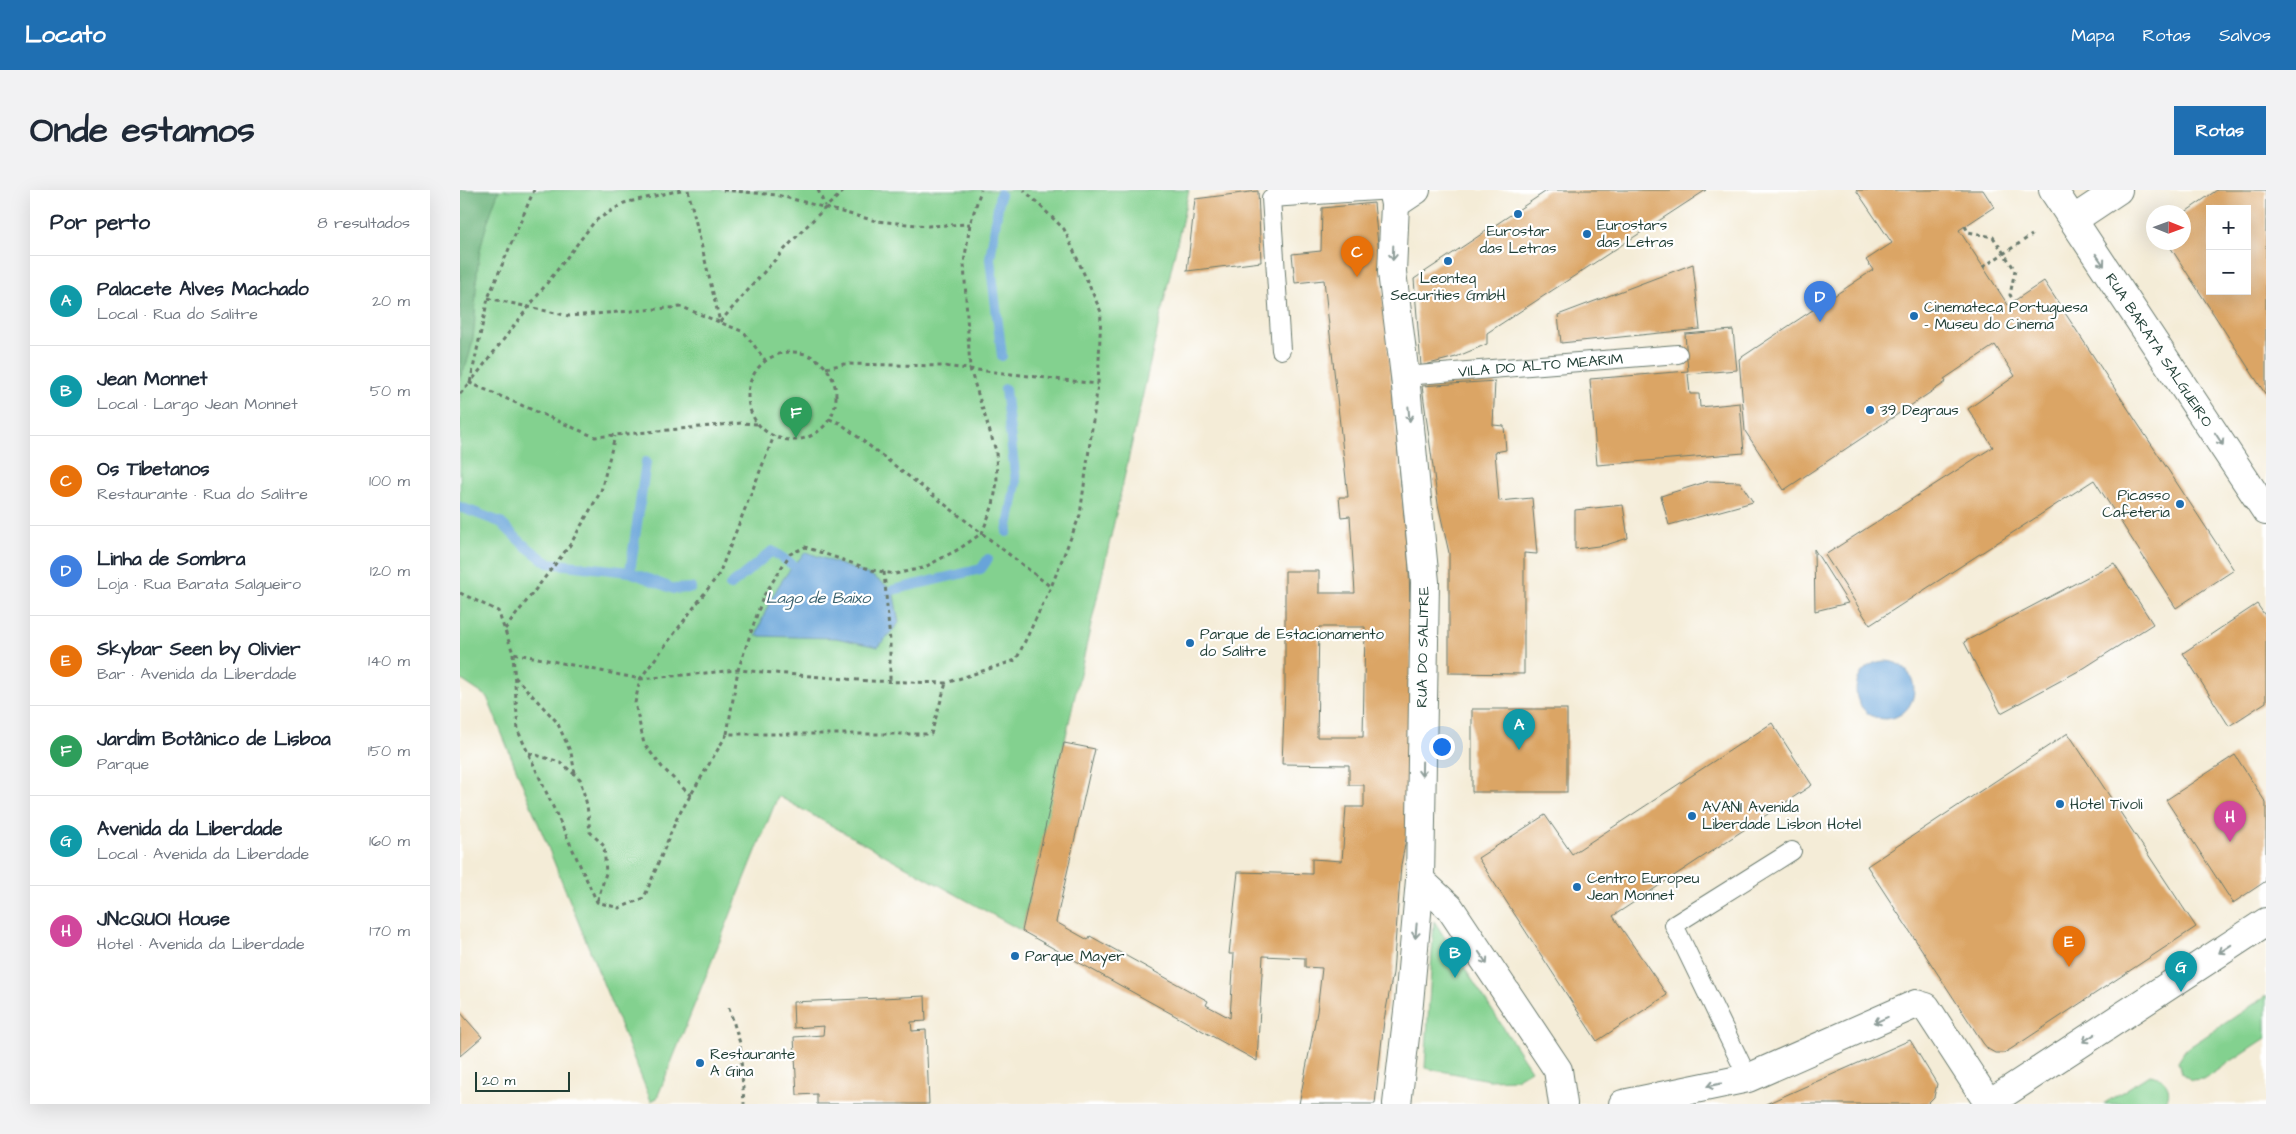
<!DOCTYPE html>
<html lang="pt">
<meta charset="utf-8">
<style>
:root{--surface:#fff;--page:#f2f2f3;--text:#1f2937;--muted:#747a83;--line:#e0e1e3;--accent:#1f6fb2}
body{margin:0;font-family:"Architects Daughter",sans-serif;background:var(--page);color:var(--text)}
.controls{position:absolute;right:15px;top:15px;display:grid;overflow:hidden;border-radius:0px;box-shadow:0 5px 20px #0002}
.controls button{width:45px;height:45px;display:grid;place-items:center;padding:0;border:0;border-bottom:1px solid var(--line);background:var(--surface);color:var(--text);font:25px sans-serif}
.compass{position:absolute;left:1686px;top:15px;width:45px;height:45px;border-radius:50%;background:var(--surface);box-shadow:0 5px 20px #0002;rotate:91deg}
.scale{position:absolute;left:15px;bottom:12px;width:95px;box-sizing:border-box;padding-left:5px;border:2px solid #1f3d34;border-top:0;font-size:14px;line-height:18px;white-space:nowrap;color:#1f3d34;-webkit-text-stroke:4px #fff;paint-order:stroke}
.you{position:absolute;left:981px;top:556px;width:18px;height:18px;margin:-12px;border:4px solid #fff;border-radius:50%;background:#1a73e8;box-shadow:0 0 0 8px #1a73e833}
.badge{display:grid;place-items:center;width:32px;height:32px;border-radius:50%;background:var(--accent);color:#fff;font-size:16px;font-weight:700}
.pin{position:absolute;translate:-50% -41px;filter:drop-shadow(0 1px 2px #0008)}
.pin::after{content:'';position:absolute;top:26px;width:18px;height:15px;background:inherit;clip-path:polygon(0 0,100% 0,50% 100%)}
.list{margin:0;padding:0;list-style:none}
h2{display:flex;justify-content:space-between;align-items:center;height:65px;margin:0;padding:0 20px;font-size:21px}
h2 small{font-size:16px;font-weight:400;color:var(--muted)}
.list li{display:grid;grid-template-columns:32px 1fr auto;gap:15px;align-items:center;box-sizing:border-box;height:90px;padding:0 20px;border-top:1px solid var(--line)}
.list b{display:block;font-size:19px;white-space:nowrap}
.list p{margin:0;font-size:16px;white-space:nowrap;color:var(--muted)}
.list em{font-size:16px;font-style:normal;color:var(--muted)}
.map{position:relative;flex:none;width:1806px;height:914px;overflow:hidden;border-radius:0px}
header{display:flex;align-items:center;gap:30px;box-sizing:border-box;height:70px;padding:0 25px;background:var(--accent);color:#fff}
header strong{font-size:24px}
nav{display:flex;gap:28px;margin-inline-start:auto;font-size:18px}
.intro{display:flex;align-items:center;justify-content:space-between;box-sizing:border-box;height:120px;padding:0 30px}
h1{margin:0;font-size:35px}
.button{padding:12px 22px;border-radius:0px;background:var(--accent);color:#fff;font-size:18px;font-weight:700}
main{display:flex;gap:30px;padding:0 30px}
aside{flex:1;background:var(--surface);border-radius:0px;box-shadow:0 5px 20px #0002}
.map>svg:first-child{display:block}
.green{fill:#83d18f;stroke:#518762}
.forest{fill:#6ab37a;stroke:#447857}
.water{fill:#67a4d9;stroke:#437086}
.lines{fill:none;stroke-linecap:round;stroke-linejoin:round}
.stream{stroke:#67a4d9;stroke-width:10}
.building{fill:#dba565;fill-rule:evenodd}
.lane-casing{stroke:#6a7a6d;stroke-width:20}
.street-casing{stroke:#6a7a6d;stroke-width:30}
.path{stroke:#6a7a6d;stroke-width:3;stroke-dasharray:4 4;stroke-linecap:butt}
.lane{stroke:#fff;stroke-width:18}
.street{stroke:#fff;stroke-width:28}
.oneway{stroke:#8f9e9a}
.poi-dot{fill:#1f6fb2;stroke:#fff;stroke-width:2}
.labels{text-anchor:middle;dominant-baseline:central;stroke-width:4.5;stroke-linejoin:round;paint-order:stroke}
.poi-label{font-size:15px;fill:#1f3d34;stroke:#fff;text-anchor:start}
.street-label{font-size:15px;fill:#1f3d34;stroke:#fff}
.water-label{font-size:16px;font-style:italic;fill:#38616e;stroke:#fff}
</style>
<header>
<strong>Locato</strong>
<nav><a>Mapa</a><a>Rotas</a><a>Salvos</a></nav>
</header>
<div class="intro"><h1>Onde estamos</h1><a class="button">Rotas</a></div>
<main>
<aside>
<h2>Por perto<small>8 resultados</small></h2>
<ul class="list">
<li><span class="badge" style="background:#0f9aa8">A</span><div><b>Palacete Alves Machado</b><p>Local · Rua do Salitre</p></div><em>20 m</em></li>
<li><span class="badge" style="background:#0f9aa8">B</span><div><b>Jean Monnet</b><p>Local · Largo Jean Monnet</p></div><em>50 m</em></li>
<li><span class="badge" style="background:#e8710a">C</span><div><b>Os Tibetanos</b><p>Restaurante · Rua do Salitre</p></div><em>100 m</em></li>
<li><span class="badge" style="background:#3f7fe0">D</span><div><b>Linha de Sombra</b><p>Loja · Rua Barata Salgueiro</p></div><em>120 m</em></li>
<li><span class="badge" style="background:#e8710a">E</span><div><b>Skybar Seen by Olivier</b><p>Bar · Avenida da Liberdade</p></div><em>140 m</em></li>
<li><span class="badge" style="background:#2e9e5b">F</span><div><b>Jardim Botânico de Lisboa</b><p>Parque</p></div><em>150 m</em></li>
<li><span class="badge" style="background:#0f9aa8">G</span><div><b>Avenida da Liberdade</b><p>Local · Avenida da Liberdade</p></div><em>160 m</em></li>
<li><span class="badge" style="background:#d1479c">H</span><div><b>JNcQUOI House</b><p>Hotel · Avenida da Liberdade</p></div><em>170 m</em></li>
</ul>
</aside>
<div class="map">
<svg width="1806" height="914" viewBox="0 0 1806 914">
<rect width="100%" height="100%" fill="#fff"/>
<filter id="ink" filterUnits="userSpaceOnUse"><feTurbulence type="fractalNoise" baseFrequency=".02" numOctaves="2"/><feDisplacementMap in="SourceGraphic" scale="10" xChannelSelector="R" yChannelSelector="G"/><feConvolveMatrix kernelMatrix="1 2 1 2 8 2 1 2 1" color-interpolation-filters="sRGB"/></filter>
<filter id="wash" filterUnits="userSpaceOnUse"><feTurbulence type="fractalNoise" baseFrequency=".0096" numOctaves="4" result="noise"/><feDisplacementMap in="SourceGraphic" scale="20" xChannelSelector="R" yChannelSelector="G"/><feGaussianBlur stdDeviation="1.12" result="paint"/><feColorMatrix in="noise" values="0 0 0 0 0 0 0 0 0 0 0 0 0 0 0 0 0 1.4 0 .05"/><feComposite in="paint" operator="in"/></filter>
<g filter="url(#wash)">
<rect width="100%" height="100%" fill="#f4ecd7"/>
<g class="green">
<path d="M 0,0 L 729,0 L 562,741 L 318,606 L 197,908 L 191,911 L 27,507 L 0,489 Z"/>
<path d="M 974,731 L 1071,880 L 1056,889 L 1029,890 L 965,878 Z"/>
<path d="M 1806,806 L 1806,848 L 1744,889 L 1731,890 L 1721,883 L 1718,871 L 1725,860 Z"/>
<path d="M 1689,885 C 1705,886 1715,900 1704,914 L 1643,914 Z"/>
</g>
<path class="forest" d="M 0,0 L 39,0 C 30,24 21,48 18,74 C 13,113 20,152 0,187 Z"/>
<g class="water">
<path d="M 346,362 L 412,386 L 433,400 L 439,433 L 418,457 L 376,448 L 296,446 C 309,410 319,389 346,362 Z"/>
<circle cx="1425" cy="500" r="29"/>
</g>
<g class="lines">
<g class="stream">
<path d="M 540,4 L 530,69 L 542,166"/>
<path d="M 545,199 L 556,293 L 547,342"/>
<path d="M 0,317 L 40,332 L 64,355 L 88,373 L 170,382 L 214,399 L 231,398"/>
<path d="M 170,382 L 186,272"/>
<path d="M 270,396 L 312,361 L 333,375"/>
<path d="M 433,400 L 521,379 L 528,369"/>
</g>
</g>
<g id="blocks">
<g class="building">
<path d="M 1088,0 L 1246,0 L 1027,143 L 1027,154 L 996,167 L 961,176 L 954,89 Z"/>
<path d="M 1396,0 L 1523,0 L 1534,17 L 1499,40 L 1548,115 L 1584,91 L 1774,380 L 1716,418 L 1634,290 L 1410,435 L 1365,365 L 1533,257 L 1508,219 L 1555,186 L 1535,155 L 1484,189 L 1486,192 L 1324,300 L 1285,241 L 1279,169 L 1413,80 L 1406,70 L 1432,53 Z"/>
<path d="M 1757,0 L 1806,0 L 1806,205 L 1707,52 L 1724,52 L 1724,23 ZM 1750,19 L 1787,19 L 1787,101 L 1750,101 Z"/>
<path d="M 798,1 L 801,72 L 727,81 L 735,9 Z"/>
<path d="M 914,13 L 949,377 L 952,507 L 947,644 L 941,675 L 933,783 L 924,830 L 915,914 L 839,914 L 857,822 L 862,778 L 845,777 L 845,768 L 803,766 L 797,871 L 562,741 L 604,553 L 635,559 L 596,732 L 628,750 L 630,746 L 748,811 L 746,815 L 770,828 L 774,764 L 769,764 L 778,682 L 852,684 L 852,669 L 882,671 L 886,617 L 904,617 L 904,595 L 889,595 L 889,575 L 822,574 L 825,497 L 825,381 L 859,381 L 859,403 L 895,403 L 890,326 L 881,327 L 879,307 L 888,307 L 864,90 L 835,93 L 832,64 L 861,61 L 862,18 ZM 859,437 L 905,437 L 903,547 L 857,547 Z"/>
<path d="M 1233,74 L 1240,139 L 1101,153 L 1098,125 Z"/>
<path d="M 1273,140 L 1277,180 L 1228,184 L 1230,204 L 1239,204 L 1240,217 L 1280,213 L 1284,263 L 1137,275 L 1130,189 L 1228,181 L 1225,144 Z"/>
<path d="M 1035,191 L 1033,235 L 1044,236 L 1046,260 L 1035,262 L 1039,311 L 1072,308 L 1077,364 L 1064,363 L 1064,484 L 989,483 L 989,363 L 978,314 L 962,196 Z"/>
<path d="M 1249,291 L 1280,292 L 1293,312 L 1209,335 L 1201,306 Z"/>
<path d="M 1163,315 L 1168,348 L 1146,355 L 1115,359 L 1115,320 Z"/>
<path d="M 1354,359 L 1388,413 L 1355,421 Z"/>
<path d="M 1654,373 L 1693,434 L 1624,478 L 1541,523 L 1504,452 Z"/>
<path d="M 1797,414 L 1806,427 L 1806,512 L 1769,536 L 1723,463 Z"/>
<rect x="1012" y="519" width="95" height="83"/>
<path d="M 1312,533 L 1352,595 L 1153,726 L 1207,805 L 1137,851 L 1018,668 L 1085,625 L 1112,664 Z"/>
<path d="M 1608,543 L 1736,737 L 1551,859 L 1544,863 L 1535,863 L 1528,859 L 1523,853 L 1407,676 Z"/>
<path d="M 1775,565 L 1806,613 L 1806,691 L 1773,713 L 1706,610 Z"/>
<path d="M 465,806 L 466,831 L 451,832 L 452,841 L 466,840 L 469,914 L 357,914 L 357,904 L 337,905 L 334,847 L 363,845 L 364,836 L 334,838 L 333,812 Z"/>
<path d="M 0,822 L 22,847 L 0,866 Z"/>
<path d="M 1450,850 L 1477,894 L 1474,907 L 1467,914 L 1306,914 Z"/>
</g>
</g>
</g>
<g filter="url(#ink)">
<use href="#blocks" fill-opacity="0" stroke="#6a7a6d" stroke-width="1"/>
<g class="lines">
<defs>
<g id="lane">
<path d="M 821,160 L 811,8 L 932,0"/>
<path id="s1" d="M 945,186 L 1218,164"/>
<path d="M 1288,888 L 1214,735 L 1332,661"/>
</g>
<g id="street">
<path d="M 932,0 L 935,14 L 932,82 L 945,186 L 965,392 L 960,690 L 949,813 L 937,914"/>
<path id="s2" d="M 1593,0 L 1806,321"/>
<path d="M 935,14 L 956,0"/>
<path d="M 1613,30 L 1658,0"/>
<path d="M 960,690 L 990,718 L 1098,880 L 1103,914"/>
<path d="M 1163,914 L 1288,888 L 1456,814 L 1466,817 L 1529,914"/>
<path d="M 1528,914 L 1806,732"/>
</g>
</defs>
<use href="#lane" class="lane-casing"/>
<use href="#street" class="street-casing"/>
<g class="path">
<path d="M 221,0 L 164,13 L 135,31 L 10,193 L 135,247 L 282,233 L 297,234"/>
<path d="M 228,0 L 260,132"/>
<path d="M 263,0 L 317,5 L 416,31 L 468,36 L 510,34"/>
<path d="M 358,0 L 365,16"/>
<path d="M 1505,36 L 1508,42 L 1533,47 L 1555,80 L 1550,105 L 1554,111"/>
<path d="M 1523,77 L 1572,45"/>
<path d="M 28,108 L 109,126 L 222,117 L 284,142 L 305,170"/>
<path d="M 260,132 C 300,87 339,40 385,0"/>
<circle cx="332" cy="206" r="44"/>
<path d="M 366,178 L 384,174 L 483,176 L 638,194"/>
<path d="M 0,204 L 10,193 L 28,108 L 74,0"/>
<path d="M 369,229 L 380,233 L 591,397"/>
<path d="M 424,382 L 430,451 L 430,491"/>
<path d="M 0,403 L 38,421 L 53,463 L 180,489 L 278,480 L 410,491 L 486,493 L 556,470 L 591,397 L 620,325 L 638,194 L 641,122 L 604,39 L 564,0"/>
<path d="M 45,439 L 110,355 L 141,301 L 155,246"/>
<path d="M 53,463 L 58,541 L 137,712 L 159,718 L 184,708 L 217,628 L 267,544 L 471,544 L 486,493"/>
<path d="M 55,487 L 97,532 L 111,563 L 115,583"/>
<path d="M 267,544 L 278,480 L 303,407 L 330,364 L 345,357 L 412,380 L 435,384 L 463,378 L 499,359 L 522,343 L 533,315 L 537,292 L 536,261 L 510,179 L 504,73 L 510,34 L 521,0"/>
<path d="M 69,563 L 100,572 L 120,589 L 127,615 L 130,642 L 144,656 L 146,683 L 137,712"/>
<path d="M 231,606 L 202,577 L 184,554 L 175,513 L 180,489 L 259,384 L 314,246"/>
<path d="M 269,818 L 280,853 L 284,914"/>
</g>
<use href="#lane" class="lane"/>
<use href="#street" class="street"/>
</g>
<defs><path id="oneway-shaft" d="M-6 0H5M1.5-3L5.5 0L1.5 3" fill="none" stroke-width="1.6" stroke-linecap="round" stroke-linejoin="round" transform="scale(1.25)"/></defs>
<g class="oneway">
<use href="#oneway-shaft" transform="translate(933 63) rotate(92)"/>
<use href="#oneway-shaft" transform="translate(1640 70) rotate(55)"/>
<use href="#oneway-shaft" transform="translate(949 224) rotate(85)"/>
<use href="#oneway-shaft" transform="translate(1759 249) rotate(57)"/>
<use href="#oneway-shaft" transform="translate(962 579) rotate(91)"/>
<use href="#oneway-shaft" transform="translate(956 741) rotate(95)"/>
<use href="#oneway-shaft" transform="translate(1765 759) rotate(147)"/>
<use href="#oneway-shaft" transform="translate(1023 768) rotate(56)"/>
<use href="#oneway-shaft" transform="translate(1421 830) rotate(156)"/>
<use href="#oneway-shaft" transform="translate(1629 848) rotate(147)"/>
<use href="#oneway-shaft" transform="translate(1254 895) rotate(168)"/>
</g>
</g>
<g class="poi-dot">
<circle cx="1058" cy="24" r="5"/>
<circle cx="1127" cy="44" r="5"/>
<circle cx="988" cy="71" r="5"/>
<circle cx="1454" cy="126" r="5"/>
<circle cx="1410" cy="220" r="5"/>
<circle cx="1720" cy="314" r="5"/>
<circle cx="730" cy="453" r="5"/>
<circle cx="1600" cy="614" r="5"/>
<circle cx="1232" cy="626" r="5"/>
<circle cx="1117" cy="697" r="5"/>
<circle cx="555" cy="766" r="5"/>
<circle cx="240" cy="873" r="5"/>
</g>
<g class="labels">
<g class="poi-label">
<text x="1137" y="35">Eurostars<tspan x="1137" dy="17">das Letras</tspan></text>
<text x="1058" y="41" text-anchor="middle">Eurostar<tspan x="1058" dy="17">das Letras</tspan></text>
<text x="988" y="88" text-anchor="middle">Leonteq<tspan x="988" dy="17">Securities GmbH</tspan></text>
<text x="1464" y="117">Cinemateca Portuguesa<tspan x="1464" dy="17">- Museu do Cinema</tspan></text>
<text x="1420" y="220">39 Degraus</text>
<text x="1710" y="305" text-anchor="end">Picasso<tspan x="1710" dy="17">Cafeteria</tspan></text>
<text x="740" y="444">Parque de Estacionamento<tspan x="740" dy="17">do Salitre</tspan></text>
<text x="1610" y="614">Hotel Tivoli</text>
<text x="1242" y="617">AVANI Avenida<tspan x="1242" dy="17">Liberdade Lisbon Hotel</tspan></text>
<text x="1127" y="688">Centro Europeu<tspan x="1127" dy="17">Jean Monnet</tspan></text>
<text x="565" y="766">Parque Mayer</text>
<text x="250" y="864">Restaurante<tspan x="250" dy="17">A Gina</tspan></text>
</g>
<g class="street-label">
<text stroke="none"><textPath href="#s2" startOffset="192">RUA BARATA SALGUEIRO</textPath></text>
<text stroke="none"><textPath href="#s1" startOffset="136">VILA DO ALTO MEARIM</textPath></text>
<text transform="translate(963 457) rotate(-89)">RUA DO SALITRE</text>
</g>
<g class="water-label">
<text x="358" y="408">Lago de Baixo</text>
</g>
</g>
</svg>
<div class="controls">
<button>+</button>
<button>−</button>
</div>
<svg class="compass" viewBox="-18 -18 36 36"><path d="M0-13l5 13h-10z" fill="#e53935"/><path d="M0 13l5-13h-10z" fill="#747a83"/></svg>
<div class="scale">20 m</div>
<div class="you"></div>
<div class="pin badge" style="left:1059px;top:560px;background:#0f9aa8">A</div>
<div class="pin badge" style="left:995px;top:788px;background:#0f9aa8">B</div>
<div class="pin badge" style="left:897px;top:87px;background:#e8710a">C</div>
<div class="pin badge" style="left:1360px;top:132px;background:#3f7fe0">D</div>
<div class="pin badge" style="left:1609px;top:777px;background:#e8710a">E</div>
<div class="pin badge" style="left:336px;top:248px;background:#2e9e5b">F</div>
<div class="pin badge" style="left:1721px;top:802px;background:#0f9aa8">G</div>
<div class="pin badge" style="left:1770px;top:652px;background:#d1479c">H</div>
</div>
</main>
